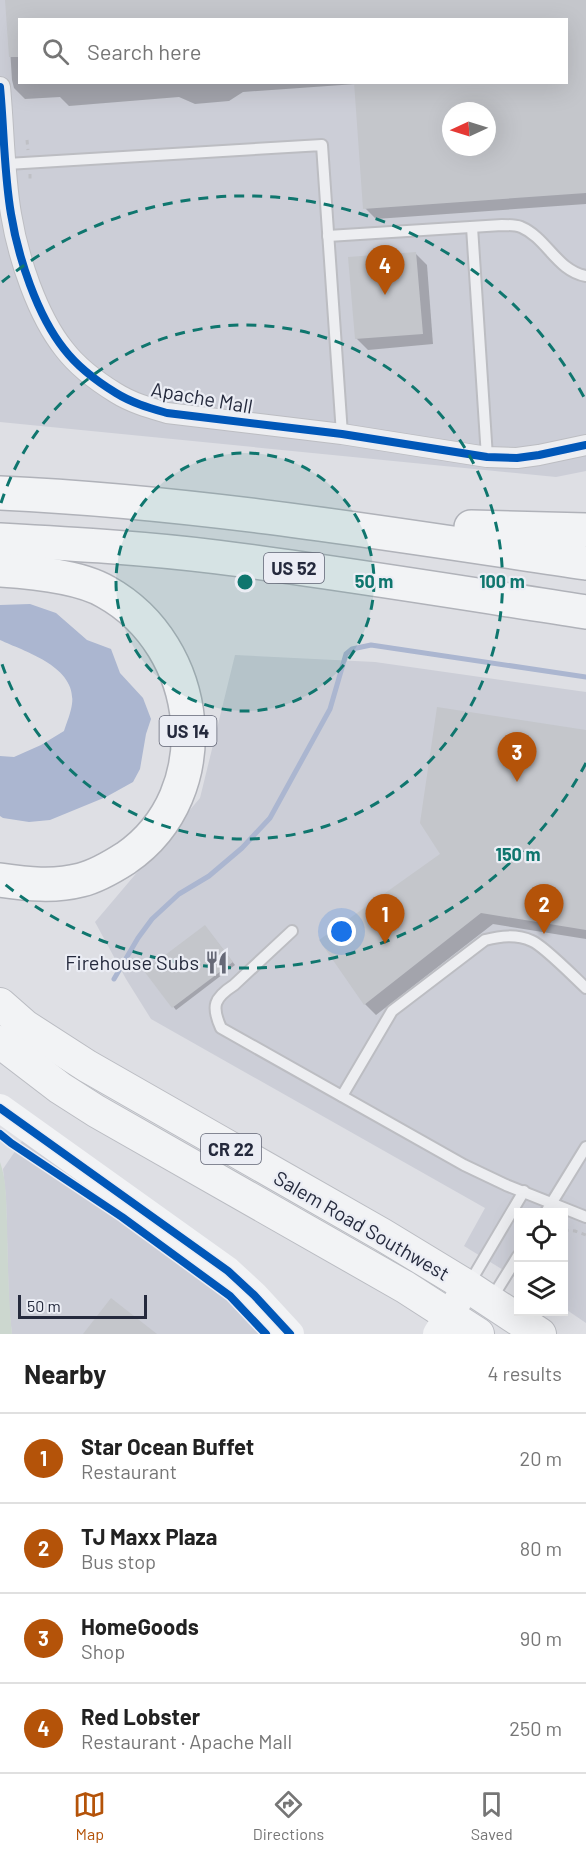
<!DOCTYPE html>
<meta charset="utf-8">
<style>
:root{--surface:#fff;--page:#f2f2f2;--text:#222;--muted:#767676;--line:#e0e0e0;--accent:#b45309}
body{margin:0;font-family:Barlow,sans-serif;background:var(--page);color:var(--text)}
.controls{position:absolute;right:18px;bottom:18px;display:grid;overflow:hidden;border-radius:0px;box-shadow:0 6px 24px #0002}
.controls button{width:54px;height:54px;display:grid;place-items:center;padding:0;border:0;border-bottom:2px solid var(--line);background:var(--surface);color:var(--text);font:30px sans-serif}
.compass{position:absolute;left:442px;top:102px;width:54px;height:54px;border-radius:50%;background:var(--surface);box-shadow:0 6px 24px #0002;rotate:266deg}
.scale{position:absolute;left:18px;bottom:15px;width:129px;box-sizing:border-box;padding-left:6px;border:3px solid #252a3d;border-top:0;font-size:16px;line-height:21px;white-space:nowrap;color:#252a3d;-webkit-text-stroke:4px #ebedf4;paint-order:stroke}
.you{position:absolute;left:342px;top:932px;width:21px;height:21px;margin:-15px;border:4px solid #fff;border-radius:50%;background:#1a73e8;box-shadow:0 0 0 9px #1a73e833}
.badge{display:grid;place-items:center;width:39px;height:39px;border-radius:50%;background:var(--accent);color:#fff;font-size:20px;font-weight:700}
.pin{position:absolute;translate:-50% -50px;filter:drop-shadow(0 2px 3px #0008)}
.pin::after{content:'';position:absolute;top:32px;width:21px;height:18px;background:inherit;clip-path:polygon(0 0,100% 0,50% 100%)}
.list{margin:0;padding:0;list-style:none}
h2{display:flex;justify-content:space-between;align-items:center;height:78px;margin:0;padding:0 24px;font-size:26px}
h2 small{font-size:20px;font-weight:400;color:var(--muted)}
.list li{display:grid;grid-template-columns:39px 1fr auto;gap:18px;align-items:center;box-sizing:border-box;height:90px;padding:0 24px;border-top:2px solid var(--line)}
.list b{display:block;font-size:22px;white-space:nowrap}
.list p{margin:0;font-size:20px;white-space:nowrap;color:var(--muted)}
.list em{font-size:20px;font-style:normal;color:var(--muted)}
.icon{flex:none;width:33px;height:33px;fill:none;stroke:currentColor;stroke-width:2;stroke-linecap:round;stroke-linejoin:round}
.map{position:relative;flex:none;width:586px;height:1334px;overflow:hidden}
.search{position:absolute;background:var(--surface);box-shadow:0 6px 24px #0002;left:18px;right:18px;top:18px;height:66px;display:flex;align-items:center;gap:15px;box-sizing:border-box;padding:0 21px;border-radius:0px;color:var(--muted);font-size:22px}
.sheet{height:438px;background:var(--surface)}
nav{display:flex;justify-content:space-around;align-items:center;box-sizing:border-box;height:84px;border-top:2px solid var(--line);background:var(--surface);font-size:16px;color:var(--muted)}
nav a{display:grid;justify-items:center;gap:3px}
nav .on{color:var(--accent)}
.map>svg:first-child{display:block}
.built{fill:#ccced7;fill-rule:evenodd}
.green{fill:#ccd7cf}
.water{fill:#abb6d0}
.shadow{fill:#0003;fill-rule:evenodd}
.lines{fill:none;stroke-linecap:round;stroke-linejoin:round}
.stream{stroke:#abb6d0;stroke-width:5}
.building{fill:#c4c6cb;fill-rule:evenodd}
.lane-casing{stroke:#bcbdc2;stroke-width:14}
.street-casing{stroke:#bcbdc2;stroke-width:22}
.primary-casing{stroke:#babcc2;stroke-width:34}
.highway-casing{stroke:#b0b2b9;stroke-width:36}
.path{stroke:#bfc0c5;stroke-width:3;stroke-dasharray:4.5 4.5;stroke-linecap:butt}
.lane{stroke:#edeef1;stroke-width:10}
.street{stroke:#edeef1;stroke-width:20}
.secondary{stroke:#f2f3f5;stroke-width:28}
.primary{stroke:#f2f3f5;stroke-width:32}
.highway{stroke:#f2f3f5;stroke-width:33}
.cycleway-casing{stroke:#ebedf4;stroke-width:11}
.cycleway{stroke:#0057b8;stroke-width:8}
.ring{fill:none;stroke:#0f766e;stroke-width:3;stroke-dasharray:10 8}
.labels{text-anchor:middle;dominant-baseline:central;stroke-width:4.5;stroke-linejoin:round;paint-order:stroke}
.shield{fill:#ebedf4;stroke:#606474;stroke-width:1.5}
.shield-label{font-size:18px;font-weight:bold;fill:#252a3d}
.street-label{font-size:20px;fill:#252a3d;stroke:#ebedf4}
.poi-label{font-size:20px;fill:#252a3d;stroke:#ebedf4;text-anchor:end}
.centre{fill:#0f766e;stroke:#ebedf4;stroke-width:3}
.ring-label{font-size:18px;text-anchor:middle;font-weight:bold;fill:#0f766e;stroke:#ebedf4;stroke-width:4.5;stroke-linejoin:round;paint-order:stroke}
</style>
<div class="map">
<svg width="586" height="1334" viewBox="0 0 586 1334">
<rect width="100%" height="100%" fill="#dedfe4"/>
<g class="built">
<path d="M 0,0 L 586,0 L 586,471 L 556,477 L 0,422 ZM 20,20 L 566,20 L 566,82 L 20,82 ZM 451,111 L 487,111 L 487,147 L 451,147 Z"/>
<path d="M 235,655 L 375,662 L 586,692 L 586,1323 L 564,1308 L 564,1212 L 518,1212 L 518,1279 L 464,1246 L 485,1208 L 151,1019 L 126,979 L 95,922 L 200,798 Z"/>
<path d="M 24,1138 L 206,1273 L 255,1314 L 274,1334 L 12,1334 L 9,1308 L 6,1198 L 3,1169 Z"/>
</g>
<path class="green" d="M 0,1162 C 7,1181 6,1203 7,1222 C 8,1260 8,1297 12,1334 L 0,1334 Z"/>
<path class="water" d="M 30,604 L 56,613 L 87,640 L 111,649 L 120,673 L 143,698 L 151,719 L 146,734 L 140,769 L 133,782 L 106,797 L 50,820 L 29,822 L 3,818 L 0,816 L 0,756 L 14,757 L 41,745 L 64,731 C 67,722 71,712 72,704 C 77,667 26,652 0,640 L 0,605 Z"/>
<g class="shadow">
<path d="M 7,0 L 586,0 L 586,204 L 376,219 L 365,208 L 356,84 L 243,92 L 229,101 L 195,104 L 179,97 L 69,106 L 60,97 L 25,99 L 14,88 L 12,80 ZM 20,20 L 566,20 L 566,82 L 20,82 ZM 451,111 L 487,111 L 487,147 L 451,147 Z"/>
<path d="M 415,253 L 427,265 L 433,344 L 368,350 L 356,338 Z"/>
<path d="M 586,731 L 586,939 L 493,924 L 376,1015 L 365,1004 L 442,855 Z"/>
<path d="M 207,929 L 235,965 L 176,1010 L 146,971 Z"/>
</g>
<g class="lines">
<path class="stream" d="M 114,979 L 138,938 L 152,919 L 179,894 L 209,876 L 242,848 L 270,818 L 330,709 L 346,654 L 352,649 L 371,645 L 586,677"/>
</g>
<g class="building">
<path d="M 5,0 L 586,0 L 586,193 L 363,209 L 354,82 L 567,82 L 567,20 L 20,20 L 20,57 L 9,57 ZM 451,111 L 487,111 L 487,147 L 451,147 Z"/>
<path d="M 416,252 L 423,334 L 355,339 L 348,257 Z"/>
<path d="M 437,707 L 586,730 L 586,930 L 481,913 L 364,1005 L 319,940 L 440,854 L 420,823 Z"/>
<path d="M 205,925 L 233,962 L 172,1008 L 144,971 Z"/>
<path d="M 111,1298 L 157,1334 L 83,1334 Z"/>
</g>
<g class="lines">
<defs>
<g id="lane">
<path d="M 7,164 L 322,145 L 342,434"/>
<path d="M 472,227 L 487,457"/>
<path d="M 328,236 L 502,225 C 508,225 515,225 521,227 C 547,238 557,271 586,276"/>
<path d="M 292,931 L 234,985 C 214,998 211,1006 221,1028 L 464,1165 L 506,1185 L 586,1217"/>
<path d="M 342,1096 L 392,1011 L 485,940 C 501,936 516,934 532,941 C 544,946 574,977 586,988"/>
<path d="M 546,1212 L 586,1147"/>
<path d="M 469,1284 L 524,1191"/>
<path d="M 492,1298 L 518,1256"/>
</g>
<path id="street" d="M 0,87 C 4,129 4,173 11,214 C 18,257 37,315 64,349 C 77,366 98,382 116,393 C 132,403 150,408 167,413 L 342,434 L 487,457 L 517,458 L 539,455 L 586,445"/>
<g id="primary">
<path d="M 0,1004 L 25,1026 L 87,1066 L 383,1235 L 467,1286 L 540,1334"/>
<path d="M 0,1042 L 60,1088 L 96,1111 L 405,1287 L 478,1334"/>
</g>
<g id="highway">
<path d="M 0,493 C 197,502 391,534 586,563"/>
<path d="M 471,527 L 586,530"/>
<path d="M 0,540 C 73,544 145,548 217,557 C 341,573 463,593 586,612"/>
<path d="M 0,570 C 31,572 79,576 106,592 C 203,646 220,793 126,858 C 112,867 97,876 81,880 C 54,887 27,884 0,880"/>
</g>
</defs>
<use href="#lane" class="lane-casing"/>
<use href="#street" class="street-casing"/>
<use href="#primary" class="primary-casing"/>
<use href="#highway" class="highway-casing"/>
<g class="path">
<path d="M 27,140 L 28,150"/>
<path d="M 30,174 L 30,182"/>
<path d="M 564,1230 L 575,1231 L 586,1235"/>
</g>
<use href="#lane" class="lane"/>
<use href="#street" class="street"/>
<g class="secondary">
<path d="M 0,1108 L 228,1271 L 254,1295 L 290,1334"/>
<path d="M 437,1334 L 467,1286"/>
</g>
<use href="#primary" class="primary"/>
<use href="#highway" class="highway"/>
<defs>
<g id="cycleway">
<path d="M 0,87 C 4,129 4,173 11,214 C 18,257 37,315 64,349 C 77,366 98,382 116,393 C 132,403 150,408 167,413 L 342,434 L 487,457 L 517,458 L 539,455 L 586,445"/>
<path d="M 0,1108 L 228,1271 L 254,1295 L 290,1334"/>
<path d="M 0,1134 L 11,1143 L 122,1217 L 230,1296 L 266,1334"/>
</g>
</defs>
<use href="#cycleway" class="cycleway-casing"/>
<use href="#cycleway" class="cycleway"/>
</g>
<circle cx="245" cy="582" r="129" fill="#0f766e" fill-opacity=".12"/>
<g class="ring">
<circle cx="245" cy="582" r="129"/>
<path d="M1 503A257 257 0 1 1 1 661"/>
<path d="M586 763A386 386 0 0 1 2 882M2 282A386 386 0 0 1 586 401"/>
</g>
<defs>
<symbol id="restaurant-bare" viewBox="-9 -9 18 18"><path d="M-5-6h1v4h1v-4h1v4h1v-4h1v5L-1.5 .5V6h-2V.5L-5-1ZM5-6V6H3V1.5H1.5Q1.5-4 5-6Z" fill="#666977" stroke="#ebedf4" stroke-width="2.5" paint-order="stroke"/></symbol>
</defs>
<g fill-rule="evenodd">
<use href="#restaurant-bare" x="200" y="946" width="33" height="33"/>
</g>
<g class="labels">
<g class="shield">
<rect x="264" y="553" width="60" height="30" rx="4.5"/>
<rect x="159.5" y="716" width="57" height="30" rx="4.5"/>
<rect x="201" y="1134" width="60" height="30" rx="4.5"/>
</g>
<g class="shield-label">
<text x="294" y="568">US 52</text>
<text x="188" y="731">US 14</text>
<text x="231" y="1149">CR 22</text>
</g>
<g class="street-label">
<text transform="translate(202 397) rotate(10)">Apache Mall</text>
<text transform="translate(362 1225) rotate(30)">Salem Road Southwest</text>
</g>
<g class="poi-label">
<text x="199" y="962">Firehouse Subs</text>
</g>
</g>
<circle cx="245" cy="582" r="9" class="centre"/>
<g class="ring-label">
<text x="374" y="588">50 m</text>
<text x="502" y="588">100 m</text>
<text x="518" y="861">150 m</text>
</g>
</svg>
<div class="controls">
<button><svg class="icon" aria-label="locate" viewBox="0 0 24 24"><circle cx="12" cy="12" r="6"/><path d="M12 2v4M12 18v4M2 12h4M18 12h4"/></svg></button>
<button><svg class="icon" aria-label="layers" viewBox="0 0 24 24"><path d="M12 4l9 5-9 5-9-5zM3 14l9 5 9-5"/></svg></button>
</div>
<svg class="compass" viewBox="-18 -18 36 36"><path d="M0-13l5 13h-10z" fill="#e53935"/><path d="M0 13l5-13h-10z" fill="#767676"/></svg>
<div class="scale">50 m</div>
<div class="you"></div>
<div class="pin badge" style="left:385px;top:944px">1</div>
<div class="pin badge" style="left:544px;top:934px">2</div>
<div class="pin badge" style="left:517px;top:782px">3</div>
<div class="pin badge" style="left:385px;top:295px">4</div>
<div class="search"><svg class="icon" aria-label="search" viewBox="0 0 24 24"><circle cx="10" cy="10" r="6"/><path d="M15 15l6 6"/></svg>Search here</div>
</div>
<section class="sheet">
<h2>Nearby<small>4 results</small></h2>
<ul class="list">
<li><span class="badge">1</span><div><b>Star Ocean Buffet</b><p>Restaurant</p></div><em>20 m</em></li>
<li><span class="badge">2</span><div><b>TJ Maxx Plaza</b><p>Bus stop</p></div><em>80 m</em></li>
<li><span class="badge">3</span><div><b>HomeGoods</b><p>Shop</p></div><em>90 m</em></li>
<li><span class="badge">4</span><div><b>Red Lobster</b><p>Restaurant · Apache Mall</p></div><em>250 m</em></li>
</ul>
</section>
<nav>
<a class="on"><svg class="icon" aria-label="map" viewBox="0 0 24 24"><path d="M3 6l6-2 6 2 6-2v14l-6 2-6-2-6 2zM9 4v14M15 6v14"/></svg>Map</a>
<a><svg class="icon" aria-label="directions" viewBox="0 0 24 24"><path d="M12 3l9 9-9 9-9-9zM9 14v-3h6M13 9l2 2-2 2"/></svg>Directions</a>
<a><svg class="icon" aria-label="saved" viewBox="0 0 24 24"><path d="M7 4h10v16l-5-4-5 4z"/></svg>Saved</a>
</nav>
